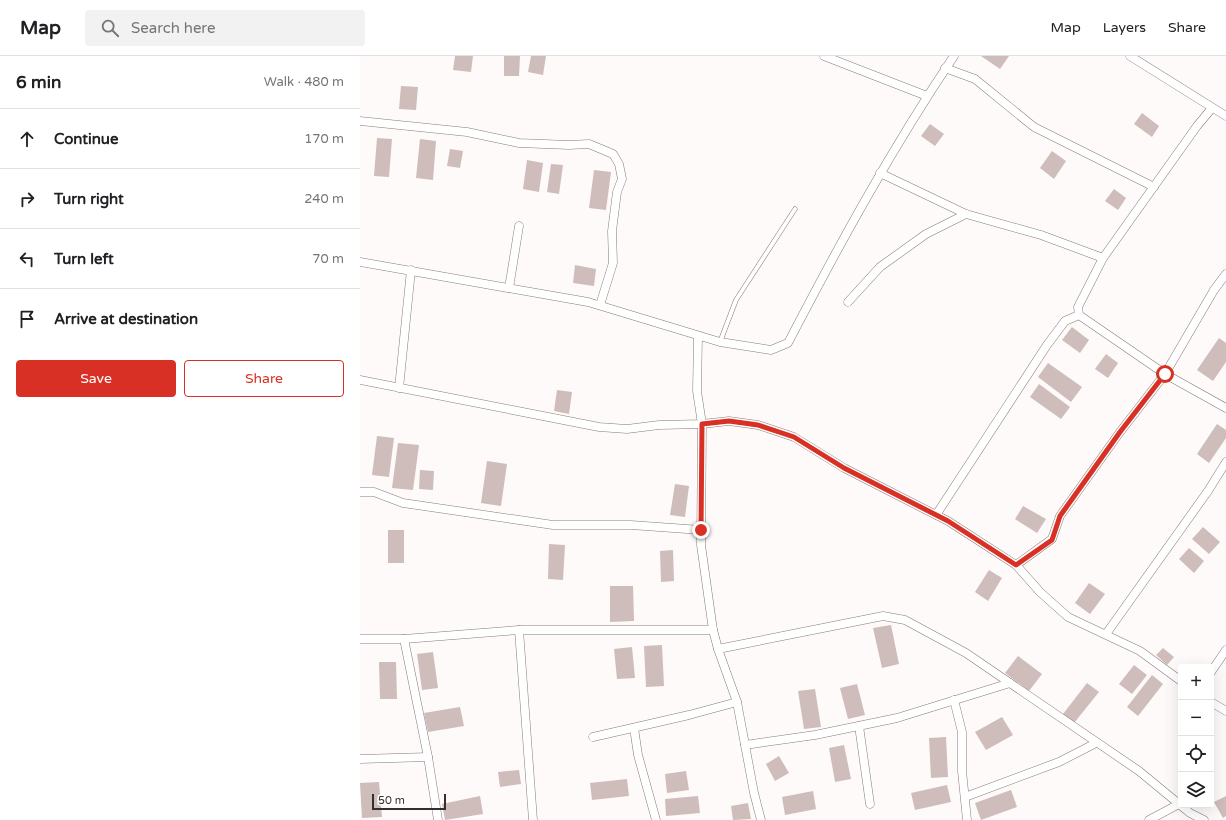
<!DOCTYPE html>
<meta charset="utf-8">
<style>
:root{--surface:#fff;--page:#f2f2f2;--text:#202124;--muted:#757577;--line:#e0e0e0;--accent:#d93025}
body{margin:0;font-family:"Varela Round",sans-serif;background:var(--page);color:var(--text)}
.controls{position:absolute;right:12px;bottom:12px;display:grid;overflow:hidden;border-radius:4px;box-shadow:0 4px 16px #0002}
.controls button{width:36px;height:36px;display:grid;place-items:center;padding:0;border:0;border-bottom:1px solid var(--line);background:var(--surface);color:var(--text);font:20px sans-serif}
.scale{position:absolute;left:12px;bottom:10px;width:74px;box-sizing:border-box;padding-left:4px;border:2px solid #342e2d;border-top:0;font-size:11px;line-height:14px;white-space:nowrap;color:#342e2d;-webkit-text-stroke:3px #fff;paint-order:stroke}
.stop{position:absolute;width:12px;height:12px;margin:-9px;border:3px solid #d93025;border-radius:50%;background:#fff}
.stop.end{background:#d93025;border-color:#fff;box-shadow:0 1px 4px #0008}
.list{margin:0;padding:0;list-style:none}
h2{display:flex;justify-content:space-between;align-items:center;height:52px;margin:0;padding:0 16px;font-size:17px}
h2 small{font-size:13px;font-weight:400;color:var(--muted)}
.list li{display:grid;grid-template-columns:26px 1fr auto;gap:12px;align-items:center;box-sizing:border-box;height:60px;padding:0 16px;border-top:1px solid var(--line)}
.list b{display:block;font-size:15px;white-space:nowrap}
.list em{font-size:13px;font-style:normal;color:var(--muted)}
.actions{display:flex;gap:8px;padding:12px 16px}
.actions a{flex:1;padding:9px 0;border:1px solid var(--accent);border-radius:4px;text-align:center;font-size:14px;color:var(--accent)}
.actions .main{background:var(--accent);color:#fff}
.icon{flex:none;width:22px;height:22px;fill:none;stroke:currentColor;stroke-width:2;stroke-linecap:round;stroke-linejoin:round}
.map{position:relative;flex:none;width:866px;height:764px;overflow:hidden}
header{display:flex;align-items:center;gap:24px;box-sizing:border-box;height:56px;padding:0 20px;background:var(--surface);border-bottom:1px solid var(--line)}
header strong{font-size:19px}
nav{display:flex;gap:22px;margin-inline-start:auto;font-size:14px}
.search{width:280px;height:36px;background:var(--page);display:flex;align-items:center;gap:10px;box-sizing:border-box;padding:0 14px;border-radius:4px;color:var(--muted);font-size:15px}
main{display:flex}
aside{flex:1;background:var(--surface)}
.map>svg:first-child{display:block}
.building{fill:#cebdba}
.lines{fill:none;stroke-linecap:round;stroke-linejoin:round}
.lane-casing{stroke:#8a7a77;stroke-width:5}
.street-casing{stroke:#8a7a77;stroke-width:9}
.lane{stroke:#fff;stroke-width:4}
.street{stroke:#fff;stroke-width:8}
.route{stroke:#d93025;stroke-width:5}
</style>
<header>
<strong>Map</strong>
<div class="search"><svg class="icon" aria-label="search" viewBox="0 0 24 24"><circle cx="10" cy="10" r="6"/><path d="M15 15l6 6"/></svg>Search here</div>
<nav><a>Map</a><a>Layers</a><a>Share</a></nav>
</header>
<main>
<aside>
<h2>6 min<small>Walk · 480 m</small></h2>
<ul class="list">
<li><svg class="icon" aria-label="ahead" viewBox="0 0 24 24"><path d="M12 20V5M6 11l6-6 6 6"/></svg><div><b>Continue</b></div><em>170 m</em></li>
<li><svg class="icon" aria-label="right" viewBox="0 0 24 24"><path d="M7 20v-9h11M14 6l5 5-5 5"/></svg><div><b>Turn right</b></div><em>240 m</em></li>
<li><svg class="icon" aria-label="left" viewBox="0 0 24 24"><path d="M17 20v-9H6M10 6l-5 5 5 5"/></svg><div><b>Turn left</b></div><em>70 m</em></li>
<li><svg class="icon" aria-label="arrive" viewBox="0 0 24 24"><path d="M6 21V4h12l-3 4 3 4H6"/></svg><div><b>Arrive at destination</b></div></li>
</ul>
<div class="actions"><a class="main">Save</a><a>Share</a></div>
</aside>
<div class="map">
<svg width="866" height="764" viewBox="0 0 866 764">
<rect width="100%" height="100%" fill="#fefaf9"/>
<g class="building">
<path d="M 95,0 L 113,0 L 111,16 L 93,14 Z"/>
<path d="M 144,0 L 160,0 L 159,20 L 144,20 Z"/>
<path d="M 171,0 L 186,0 L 183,19 L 168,16 Z"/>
<path d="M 621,0 L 649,0 L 640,13 Z"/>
<path d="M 41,30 L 58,31 L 56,54 L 39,53 Z"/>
<path d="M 782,57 L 799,70 L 792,81 L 774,68 Z"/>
<path d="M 570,68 L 584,78 L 575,90 L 561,80 Z"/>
<path d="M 17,82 L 32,83 L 29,121 L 14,120 Z"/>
<path d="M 60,83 L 76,85 L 73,124 L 56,122 Z"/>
<path d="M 90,93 L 103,95 L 100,112 L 87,110 Z"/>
<path d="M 692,95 L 706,105 L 694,123 L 680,112 Z"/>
<path d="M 167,104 L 183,107 L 179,136 L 163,133 Z"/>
<path d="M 191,108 L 203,109 L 199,138 L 187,136 Z"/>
<path d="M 234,114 L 251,116 L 246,154 L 229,152 Z"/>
<path d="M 754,133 L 766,142 L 758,154 L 745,145 Z"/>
<path d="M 215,209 L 236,213 L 234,230 L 213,227 Z"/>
<path d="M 712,271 L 729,284 L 720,297 L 702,284 Z"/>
<path d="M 859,282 L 866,287 L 866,306 L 853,325 L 837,314 Z"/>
<path d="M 746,298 L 758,307 L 748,322 L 735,313 Z"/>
<path d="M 688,307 L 722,331 L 711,346 L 678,321 Z"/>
<path d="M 679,328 L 710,351 L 701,363 L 670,341 Z"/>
<path d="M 197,334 L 212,336 L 209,358 L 194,355 Z"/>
<path d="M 857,368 L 866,374 L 866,382 L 849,407 L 837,398 Z"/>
<path d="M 17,380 L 34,382 L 29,421 L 12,419 Z"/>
<path d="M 38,387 L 59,389 L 53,434 L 32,432 Z"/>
<path d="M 127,405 L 147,408 L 141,450 L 121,447 Z"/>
<path d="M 60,414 L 74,415 L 73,434 L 59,433 Z"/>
<path d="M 315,428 L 329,430 L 325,461 L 310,459 Z"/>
<path d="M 663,450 L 686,463 L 677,477 L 655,463 Z"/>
<path d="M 843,471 L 860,486 L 849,498 L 832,483 Z"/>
<rect x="28" y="474" width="16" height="33"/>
<path d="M 189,488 L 205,489 L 203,524 L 188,523 Z"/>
<path d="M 829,492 L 844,505 L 834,517 L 819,503 Z"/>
<path d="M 313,494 L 314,525 L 301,526 L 300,495 Z"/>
<path d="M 629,514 L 642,522 L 628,545 L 615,536 Z"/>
<path d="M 729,527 L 745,538 L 730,558 L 715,547 Z"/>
<path d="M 250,530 L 273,530 L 274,565 L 250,566 Z"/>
<path d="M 531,569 L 539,608 L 522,612 L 513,572 Z"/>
<path d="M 302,589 L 304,630 L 286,631 L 284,590 Z"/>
<path d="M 272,591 L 275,622 L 257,623 L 254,593 Z"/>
<path d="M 803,592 L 814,601 L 807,609 L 796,599 Z"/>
<path d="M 73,596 L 78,632 L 62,634 L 57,598 Z"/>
<path d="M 658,600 L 682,618 L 669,635 L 645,617 Z"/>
<path d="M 19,606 L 36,606 L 37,643 L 20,643 Z"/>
<path d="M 774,609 L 787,619 L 772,638 L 759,628 Z"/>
<path d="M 792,619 L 803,628 L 778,660 L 767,651 Z"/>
<path d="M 727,627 L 739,636 L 714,667 L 703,658 Z"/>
<path d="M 497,628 L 505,659 L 488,663 L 480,632 Z"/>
<path d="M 455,633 L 461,671 L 444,673 L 438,635 Z"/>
<path d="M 100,651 L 104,670 L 68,676 L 64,657 Z"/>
<path d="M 642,661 L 653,679 L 626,694 L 615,676 Z"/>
<path d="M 586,681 L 588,721 L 571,722 L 569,682 Z"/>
<path d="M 484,689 L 491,723 L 475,726 L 469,692 Z"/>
<path d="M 419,700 L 429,717 L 415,725 L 406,708 Z"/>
<path d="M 159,714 L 161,728 L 140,731 L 138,716 Z"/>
<path d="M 326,715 L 329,734 L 307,737 L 305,718 Z"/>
<path d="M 267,723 L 269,740 L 232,744 L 230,727 Z"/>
<path d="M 19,726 L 22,761 L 2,762 L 0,727 Z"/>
<path d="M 587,729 L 591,746 L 555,754 L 551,737 Z"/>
<path d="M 651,734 L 657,751 L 621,764 L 615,747 Z"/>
<path d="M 453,735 L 456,753 L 425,759 L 422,741 Z"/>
<path d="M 120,740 L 123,758 L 85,764 L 82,748 Z"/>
<path d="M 338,740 L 340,757 L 306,760 L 305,743 Z"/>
<path d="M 866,740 L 866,760 L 863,762 L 854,746 Z"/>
<path d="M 388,747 L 391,763 L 373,764 L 371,750 Z"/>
</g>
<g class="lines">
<defs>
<path id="lane" d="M 360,286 L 376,244 L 435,153"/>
<g id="street">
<path d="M 464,0 L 567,40"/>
<path d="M 770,0 L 866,60"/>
<path d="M 585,12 L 615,23 L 674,71 L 794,131"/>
<path d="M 852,52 L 837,70 L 743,202 L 718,251 L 719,259 L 805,318 L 866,352"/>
<path d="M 0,65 L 107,76 L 159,87 L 209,89 L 229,88 L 253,98 L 259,108 L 262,123 L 257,136 L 252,175 L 253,207 L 240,249"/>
<path d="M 520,117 L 606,158 L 681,179 L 743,202"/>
<path d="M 0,206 L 228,246 L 360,286 L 411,294 L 428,287 C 479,189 532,92 594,0"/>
<path d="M 149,232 L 159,170"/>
<path d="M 488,246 L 520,211 L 566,178 L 606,158"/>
<path d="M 338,280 L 337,335 L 342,368 L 341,489 L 353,574 L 358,593 L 377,646 L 394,737 L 401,764"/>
<path d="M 0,324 L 239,371 L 267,373 L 299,369 L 342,368 L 369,365 L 398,369 L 434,381 L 484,412 L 588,465 L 656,509 L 680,536 L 708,561 L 780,595 L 821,625"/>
<path d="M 39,332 L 51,214"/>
<path d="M 0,436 L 14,436 L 43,447 L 193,469 L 271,469 L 341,474"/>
<path d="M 576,459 L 687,289 L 705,265 L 719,259"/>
<path d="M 656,509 L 692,483 L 700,460 L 760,376 L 805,318 L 854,234 L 866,218"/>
<path d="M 159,574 L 173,764"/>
<path d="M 746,578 L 848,435 L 866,406"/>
<path d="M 0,583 L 44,583 L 159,574 L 353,574"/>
<path d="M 44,583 L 68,701 L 78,764"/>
<path d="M 358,593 L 523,560 L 545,564 L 606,597 L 779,715 L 830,757 L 844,764"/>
<path d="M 851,616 L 866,594"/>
<path d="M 594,644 L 602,676 L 602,715 L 607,764"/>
<path d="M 851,646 L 866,655"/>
<path d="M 499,670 L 510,748"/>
<path d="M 274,672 L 278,699 L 296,764"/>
<path d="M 233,681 L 329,659 L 377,646"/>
<path d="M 385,689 L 455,679 L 537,662 L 650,627"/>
<path d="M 0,703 L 68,701"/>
<path d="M 605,741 L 699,706 L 736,687"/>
<path d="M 789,764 L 819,748"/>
</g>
</defs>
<use href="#lane" class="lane-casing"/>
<use href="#street" class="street-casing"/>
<use href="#lane" class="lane"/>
<use href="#street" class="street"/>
</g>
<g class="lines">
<path class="route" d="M 341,474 L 342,368 L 369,365 L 398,369 L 434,381 L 484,412 L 588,465 L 656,509 L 692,484 L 700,460 L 760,376 L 805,318"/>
</g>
</svg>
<div class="controls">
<button>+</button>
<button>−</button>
<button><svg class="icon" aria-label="locate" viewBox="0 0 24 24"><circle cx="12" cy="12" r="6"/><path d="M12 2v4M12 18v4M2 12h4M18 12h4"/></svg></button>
<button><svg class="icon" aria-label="layers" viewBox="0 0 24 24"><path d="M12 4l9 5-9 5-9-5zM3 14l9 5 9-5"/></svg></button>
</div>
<div class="scale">50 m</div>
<div class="stop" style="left:805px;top:318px"></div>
<div class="stop end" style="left:341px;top:474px"></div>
</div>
</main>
